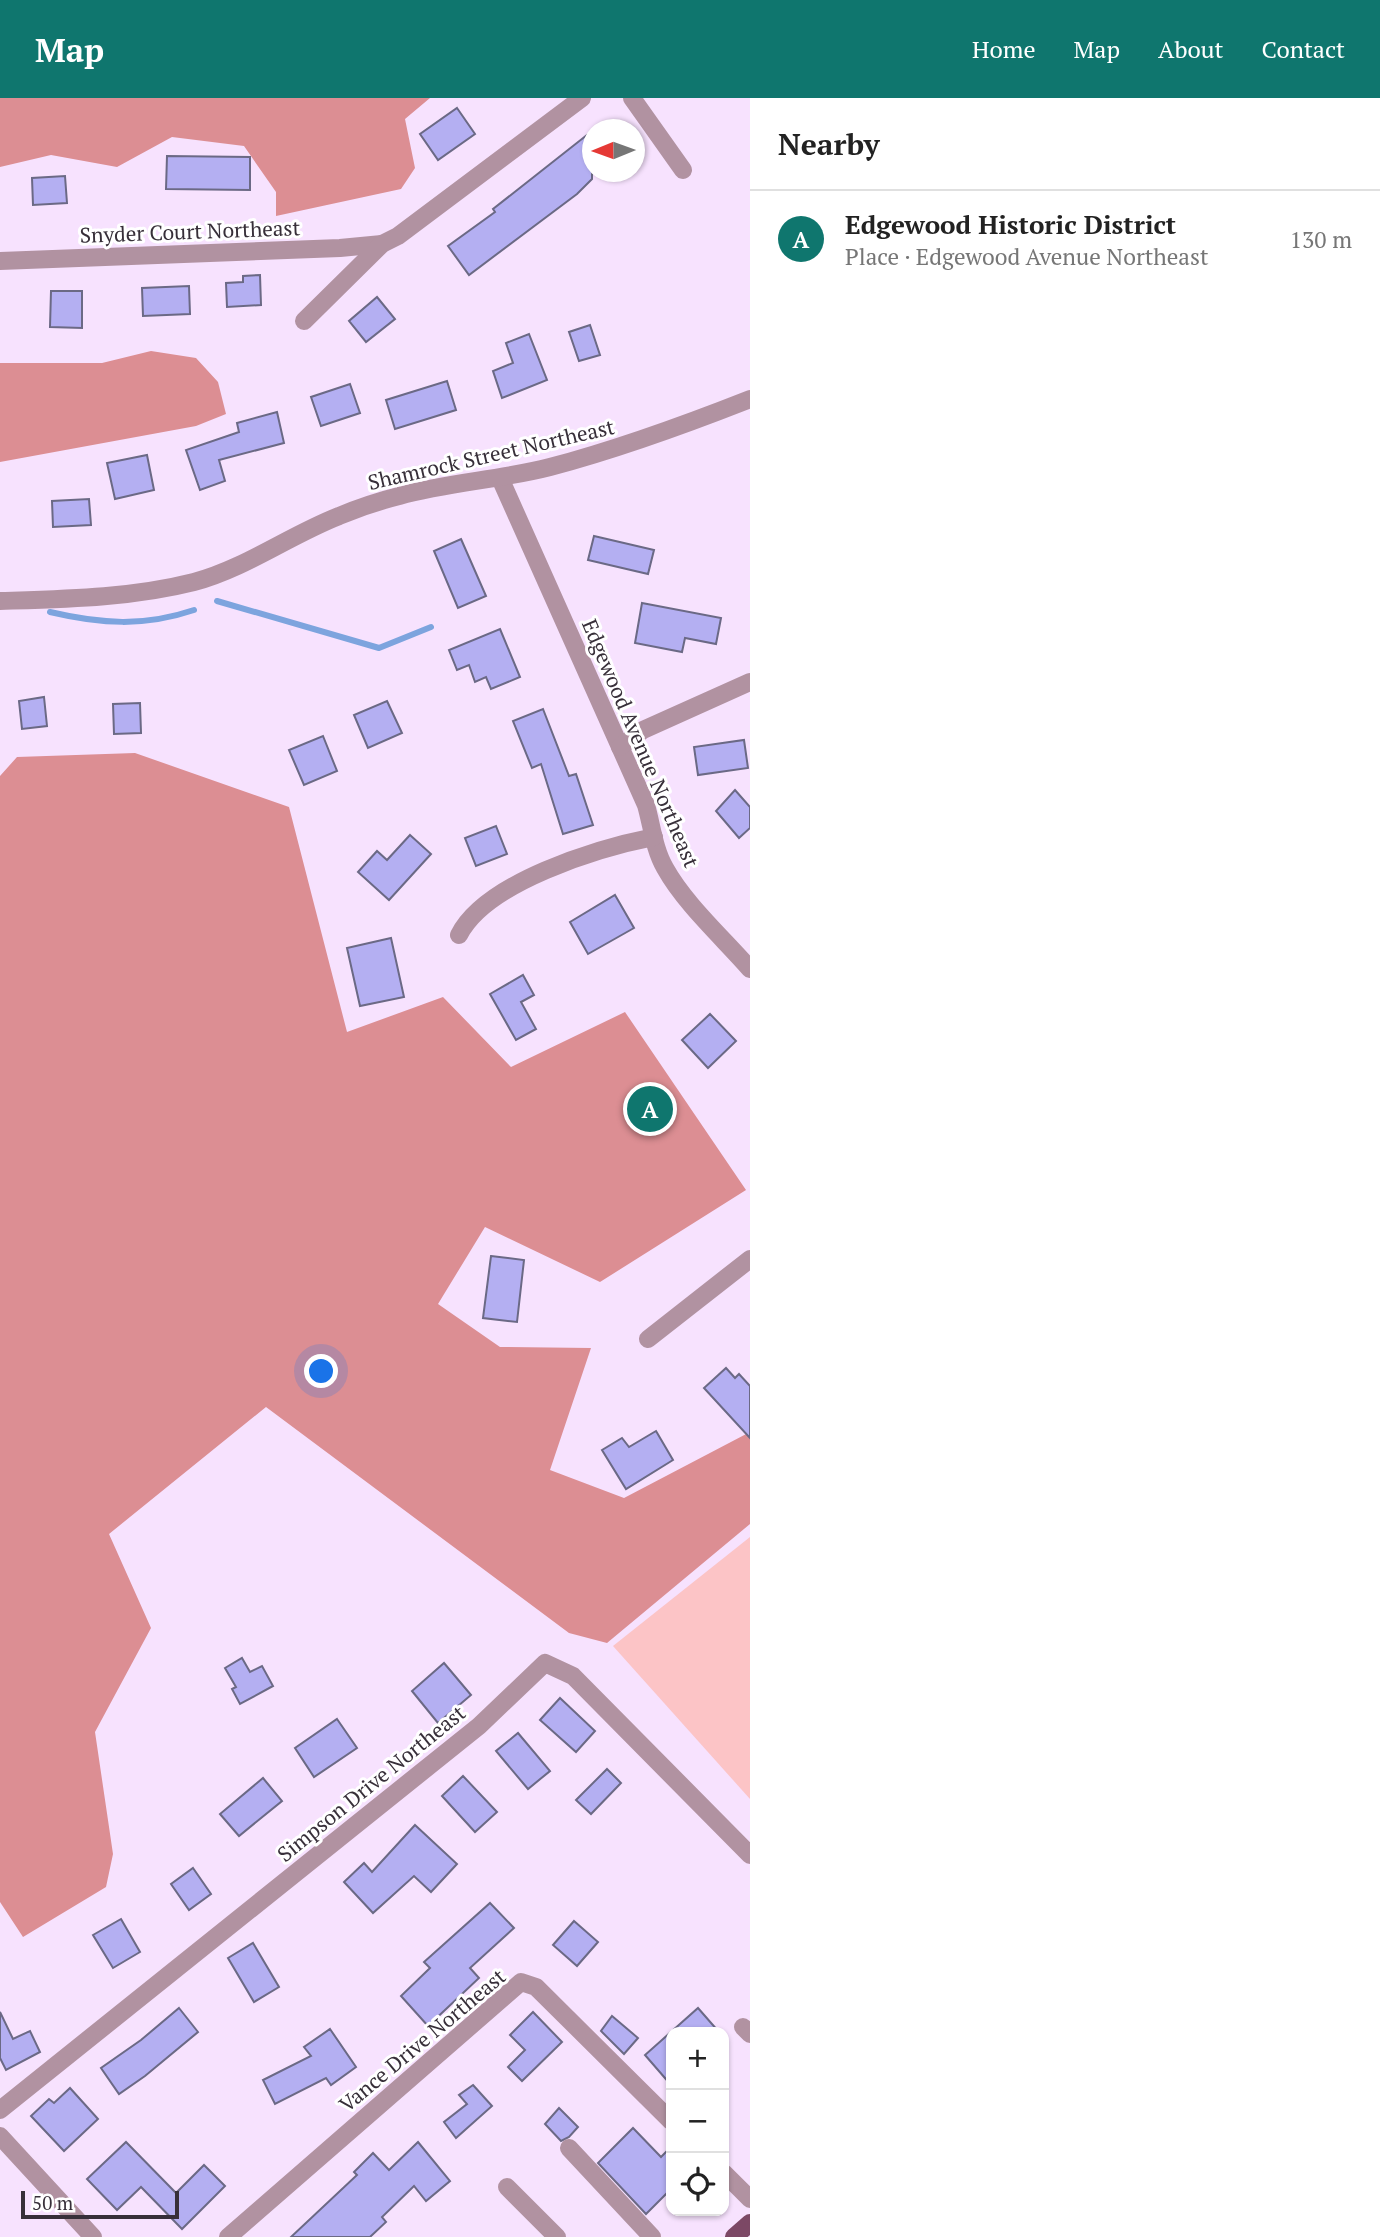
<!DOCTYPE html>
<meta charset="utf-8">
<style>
:root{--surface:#fff;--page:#f6f6f6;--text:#222;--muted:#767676;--line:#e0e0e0;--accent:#0f766e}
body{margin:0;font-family:"PT Serif",serif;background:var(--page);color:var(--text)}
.controls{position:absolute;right:21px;bottom:21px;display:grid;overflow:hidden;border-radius:14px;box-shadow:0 2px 5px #0004}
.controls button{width:63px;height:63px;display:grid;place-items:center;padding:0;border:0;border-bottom:2px solid var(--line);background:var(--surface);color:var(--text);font:35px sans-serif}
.compass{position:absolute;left:582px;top:21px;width:63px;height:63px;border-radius:50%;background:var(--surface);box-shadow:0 2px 5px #0004;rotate:269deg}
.scale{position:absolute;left:21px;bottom:18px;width:158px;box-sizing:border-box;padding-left:7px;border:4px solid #372f39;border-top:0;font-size:19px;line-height:24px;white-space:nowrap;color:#372f39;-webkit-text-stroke:5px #fff;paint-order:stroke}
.you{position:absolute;left:322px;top:1274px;width:24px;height:24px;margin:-18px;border:5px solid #fff;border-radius:50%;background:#1a73e8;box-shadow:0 0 0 10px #1a73e833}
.badge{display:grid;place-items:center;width:46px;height:46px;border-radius:50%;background:var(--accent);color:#fff;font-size:23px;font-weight:700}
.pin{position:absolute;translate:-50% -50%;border:4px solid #fff;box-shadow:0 2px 7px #0006}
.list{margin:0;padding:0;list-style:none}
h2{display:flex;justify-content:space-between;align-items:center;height:91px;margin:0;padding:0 28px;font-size:30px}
h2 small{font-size:23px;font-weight:400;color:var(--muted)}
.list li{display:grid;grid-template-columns:46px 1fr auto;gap:21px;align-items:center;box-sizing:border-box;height:98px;padding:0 28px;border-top:2px solid var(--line)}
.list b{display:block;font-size:26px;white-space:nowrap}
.list p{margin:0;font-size:23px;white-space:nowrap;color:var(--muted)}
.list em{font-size:23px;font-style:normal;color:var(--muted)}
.icon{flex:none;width:38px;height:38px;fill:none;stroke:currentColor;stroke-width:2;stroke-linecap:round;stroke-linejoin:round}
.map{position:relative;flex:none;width:750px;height:2139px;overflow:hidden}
header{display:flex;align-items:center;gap:42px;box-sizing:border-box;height:98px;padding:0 35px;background:var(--accent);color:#fff}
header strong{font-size:33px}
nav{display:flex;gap:38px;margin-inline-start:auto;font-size:24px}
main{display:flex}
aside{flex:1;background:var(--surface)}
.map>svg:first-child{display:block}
.green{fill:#fcc4c6}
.forest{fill:#dc8e93}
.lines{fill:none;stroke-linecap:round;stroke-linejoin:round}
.stream{stroke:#7da4de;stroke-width:6}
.building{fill:#b4aff2;stroke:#6b6985;stroke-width:2}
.minor{stroke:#b192a1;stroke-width:18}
.major{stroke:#7c4865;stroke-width:18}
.labels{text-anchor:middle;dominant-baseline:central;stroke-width:6;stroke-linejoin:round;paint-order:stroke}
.street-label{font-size:21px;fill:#372f39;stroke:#fff}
</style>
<header>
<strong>Map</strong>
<nav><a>Home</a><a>Map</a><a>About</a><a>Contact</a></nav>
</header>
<main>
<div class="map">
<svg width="750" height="2139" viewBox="0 0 750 2139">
<rect width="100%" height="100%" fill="#f7e2fe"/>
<path class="green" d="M 750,1439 L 750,1701 L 613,1548 Z"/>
<g class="forest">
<path d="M 0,0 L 430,0 L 405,21 L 415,70 L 401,91 L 276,118 L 276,94 L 244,48 L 172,39 L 117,69 L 51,57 L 0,69 Z"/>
<path d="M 151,253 L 196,260 L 218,284 L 226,316 L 196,328 L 0,364 L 0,265 L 102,265 Z"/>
<path d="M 135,655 L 289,709 L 347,934 L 443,899 L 511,969 L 625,914 L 746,1092 L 600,1184 L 485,1129 L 438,1206 L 500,1249 L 591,1250 L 550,1372 L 624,1400 L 750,1334 L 750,1426 L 607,1545 L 569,1535 L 266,1309 L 109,1436 L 151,1530 L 95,1634 L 113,1756 L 106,1789 L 23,1839 L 0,1804 L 0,678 L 17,659 Z"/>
</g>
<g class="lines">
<g class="stream">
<path d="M 217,503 L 379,550 L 431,529"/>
<path d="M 50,514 C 101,526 144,529 194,512"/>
</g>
</g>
<g class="building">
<path d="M 457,10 L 475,36 L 438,62 L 420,36 Z"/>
<path d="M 592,33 L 592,81 L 577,96 L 469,177 L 448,148 L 495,114 L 493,111 Z"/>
<path d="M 167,58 L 250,59 L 250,92 L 166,91 Z"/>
<path d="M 65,78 L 67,105 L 33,107 L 32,80 Z"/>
<path d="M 260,177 L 261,207 L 227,209 L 226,185 L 243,184 L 243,178 Z"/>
<path d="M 189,188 L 190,216 L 143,218 L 142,190 Z"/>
<path d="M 51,193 L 82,193 L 82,230 L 50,229 Z"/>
<path d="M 377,199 L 395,221 L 366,244 L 349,223 Z"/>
<path d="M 590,227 L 600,257 L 579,263 L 569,234 Z"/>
<path d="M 529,236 L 547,282 L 502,300 L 493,273 L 513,265 L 506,245 Z"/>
<path d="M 447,283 L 456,312 L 395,331 L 386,302 Z"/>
<path d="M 350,286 L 360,315 L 321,328 L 311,299 Z"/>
<path d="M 277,314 L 284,345 L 219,362 L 225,383 L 200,392 L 186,352 L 239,334 L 237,325 Z"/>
<path d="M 147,357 L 154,392 L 115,401 L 107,365 Z"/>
<path d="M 89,401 L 91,427 L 53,429 L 52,403 Z"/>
<path d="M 594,438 L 654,452 L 648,476 L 588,462 Z"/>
<path d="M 461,441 L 486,498 L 458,510 L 434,453 Z"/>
<path d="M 642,505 L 721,520 L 716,546 L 685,540 L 682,554 L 635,545 Z"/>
<path d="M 500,531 L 520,579 L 491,591 L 486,579 L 475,584 L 469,567 L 457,572 L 449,552 Z"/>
<path d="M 44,599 L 47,628 L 22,631 L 19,603 Z"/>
<path d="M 387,603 L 402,635 L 368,650 L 354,617 Z"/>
<path d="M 140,605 L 141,635 L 114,636 L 113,606 Z"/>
<path d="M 543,611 L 569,678 L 576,676 L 593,727 L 563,736 L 541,666 L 532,670 L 513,623 Z"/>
<path d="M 323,638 L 337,673 L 304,687 L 289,652 Z"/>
<path d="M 744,642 L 748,670 L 698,677 L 694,649 Z"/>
<path d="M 735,692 L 750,709 L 750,730 L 739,740 L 716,713 Z"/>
<path d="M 496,728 L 507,756 L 476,768 L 465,740 Z"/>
<path d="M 410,737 L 431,756 L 389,802 L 358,774 L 377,753 L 387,762 Z"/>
<path d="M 615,797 L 634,830 L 588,856 L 570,824 Z"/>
<path d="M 391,840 L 404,899 L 360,908 L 347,850 Z"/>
<path d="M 523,877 L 534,897 L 521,904 L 536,931 L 516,942 L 490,896 Z"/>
<path d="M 710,916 L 736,943 L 708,970 L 682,942 Z"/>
<path d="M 491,1158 L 524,1162 L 517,1224 L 483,1220 Z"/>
<path d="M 726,1270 L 735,1280 L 739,1276 L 750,1288 L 750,1340 L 704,1290 Z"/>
<path d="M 656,1333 L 673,1362 L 626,1391 L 602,1352 L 622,1340 L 629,1349 Z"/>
<path d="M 242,1560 L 250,1574 L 262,1568 L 273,1588 L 240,1606 L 232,1591 L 236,1589 L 225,1570 Z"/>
<path d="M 444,1565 L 471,1597 L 438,1625 L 412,1593 Z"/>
<path d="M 560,1600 L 595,1633 L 576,1654 L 540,1622 Z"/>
<path d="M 337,1621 L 357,1650 L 314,1679 L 295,1650 Z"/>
<path d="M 518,1635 L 550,1673 L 528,1691 L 496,1653 Z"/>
<path d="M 607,1671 L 621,1685 L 591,1716 L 576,1702 Z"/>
<path d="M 463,1678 L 497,1714 L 475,1734 L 442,1698 Z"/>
<path d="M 263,1680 L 282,1703 L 239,1738 L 220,1716 Z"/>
<path d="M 415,1727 L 457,1766 L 431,1794 L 414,1778 L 373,1815 L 344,1784 L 364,1765 L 372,1774 Z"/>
<path d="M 193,1770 L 211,1796 L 189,1812 L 171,1786 Z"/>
<path d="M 490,1805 L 514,1830 L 470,1870 L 479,1880 L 428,1928 L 401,1898 L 430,1870 L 424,1864 Z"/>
<path d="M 121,1821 L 140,1854 L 113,1870 L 93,1837 Z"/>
<path d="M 574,1823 L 598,1844 L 577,1868 L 553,1847 Z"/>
<path d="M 253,1845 L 279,1889 L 254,1904 L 228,1860 Z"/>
<path d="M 179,1910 L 198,1934 L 145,1978 L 119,1996 L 101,1970 L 141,1942 Z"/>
<path d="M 698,1910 L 719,1934 L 671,1934 L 671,1987 L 645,1957 Z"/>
<path d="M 0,1914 L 13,1941 L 30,1933 L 40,1954 L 6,1972 L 0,1960 Z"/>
<path d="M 533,1914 L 562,1944 L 522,1983 L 508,1969 L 525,1952 L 510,1937 Z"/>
<path d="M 612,1918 L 638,1940 L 624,1956 L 601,1933 Z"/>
<path d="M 330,1931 L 356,1969 L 331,1987 L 326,1980 L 275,2006 L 263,1982 L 311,1958 L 304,1949 Z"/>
<path d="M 473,1987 L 492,2008 L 456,2040 L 444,2024 L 467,2006 L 459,1997 Z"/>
<path d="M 70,1990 L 98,2021 L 64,2053 L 31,2018 L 49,2001 L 54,2005 Z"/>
<path d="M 559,2010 L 578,2029 L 569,2039 L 561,2043 L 545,2026 Z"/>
<path d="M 633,2030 L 661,2059 L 671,2049 L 671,2091 L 646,2116 L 598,2065 Z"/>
<path d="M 126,2044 L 176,2095 L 204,2067 L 225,2088 L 182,2131 L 141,2089 L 117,2112 L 87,2081 Z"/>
<path d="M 418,2044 L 450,2083 L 426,2103 L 414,2088 L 382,2119 L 386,2124 L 370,2139 L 291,2139 L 357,2077 L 354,2074 L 373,2055 L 389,2072 Z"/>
</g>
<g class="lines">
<g class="minor">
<path d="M 632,0 L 683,72"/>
<path d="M 0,163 L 340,150 L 382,146"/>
<path d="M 304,223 L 382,146 L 398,138 L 582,0"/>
<path d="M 500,380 L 646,707 C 652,728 654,751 665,770 C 685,806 723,840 750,871"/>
<path d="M 0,503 C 65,501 131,500 194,484 C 246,470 290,437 339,418 C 358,410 379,403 399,398 C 449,384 500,382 550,369 C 618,351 684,327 750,301"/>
<path d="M 620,649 L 643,632 L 750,584"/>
<path d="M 459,837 C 486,784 598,750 654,739"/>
<path d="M 648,1241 L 750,1161"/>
<path d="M 743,1929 L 750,1936"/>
<path d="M 0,2012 L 479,1628 L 545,1565 L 573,1578 L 750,1757"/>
<path d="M 0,2038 L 93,2139"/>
<path d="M 569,2050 L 652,2139"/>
<path d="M 724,2075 L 750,2101"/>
<path d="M 507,2089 L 557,2139"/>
<path d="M 228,2139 L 521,1884 L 536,1889 L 671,2023"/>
</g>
<path class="major" d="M 734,2139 L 750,2125"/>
</g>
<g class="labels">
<g class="street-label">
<text transform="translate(190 133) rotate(-2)">Snyder Court Northeast</text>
<text transform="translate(491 356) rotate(-13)">Shamrock Street Northeast</text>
<text transform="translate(641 645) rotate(67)">Edgewood Avenue Northeast</text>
<text transform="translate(371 1685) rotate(-39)">Simpson Drive Northeast</text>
<text transform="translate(422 1942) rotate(-40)">Vance Drive Northeast</text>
</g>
</g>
</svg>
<div class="controls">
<button>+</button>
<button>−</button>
<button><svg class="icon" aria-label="locate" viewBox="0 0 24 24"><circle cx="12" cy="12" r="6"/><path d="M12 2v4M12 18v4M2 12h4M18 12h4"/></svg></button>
</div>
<svg class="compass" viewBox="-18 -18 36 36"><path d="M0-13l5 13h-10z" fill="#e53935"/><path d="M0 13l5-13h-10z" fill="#767676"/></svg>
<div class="scale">50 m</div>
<div class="you"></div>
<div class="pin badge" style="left:650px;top:1011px">A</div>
</div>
<aside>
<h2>Nearby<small></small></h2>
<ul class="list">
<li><span class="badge">A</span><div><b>Edgewood Historic District</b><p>Place · Edgewood Avenue Northeast</p></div><em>130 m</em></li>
</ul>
</aside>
</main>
